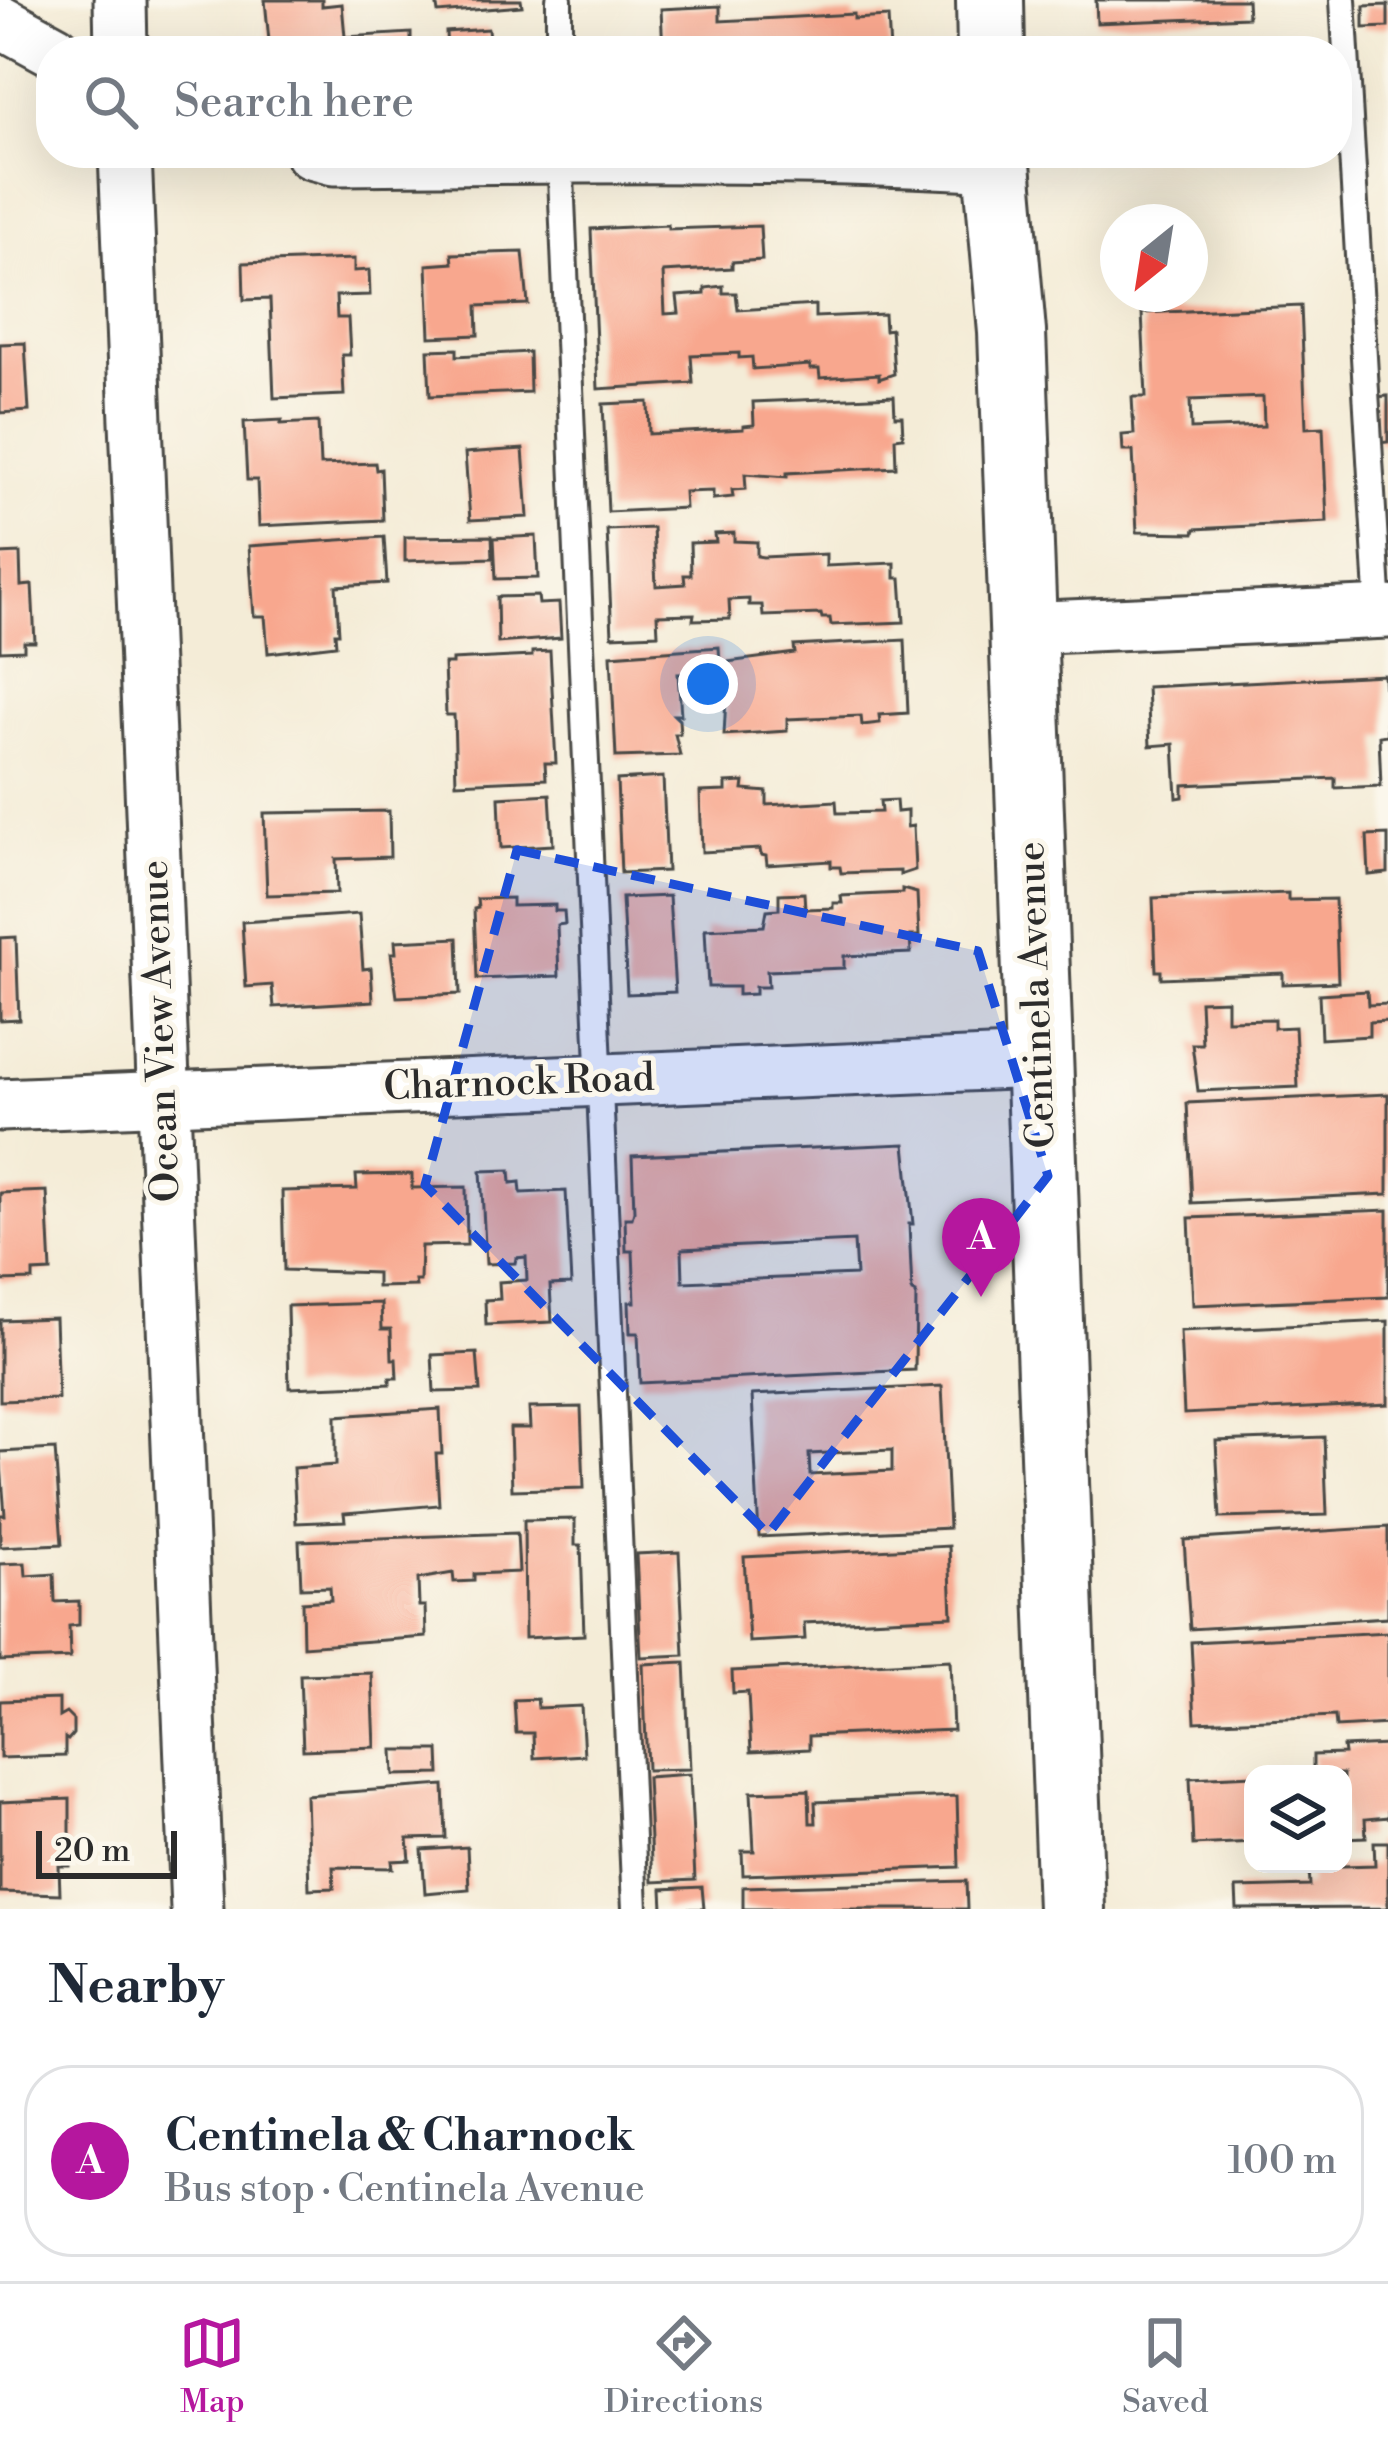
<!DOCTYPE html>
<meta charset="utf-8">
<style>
:root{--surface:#fff;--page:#f6f6f7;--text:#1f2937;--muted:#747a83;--line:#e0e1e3;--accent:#b5179e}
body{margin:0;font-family:"Libre Bodoni",serif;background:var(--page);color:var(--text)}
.controls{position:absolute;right:36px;bottom:36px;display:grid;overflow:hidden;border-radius:24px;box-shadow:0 12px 48px #0002}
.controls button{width:108px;height:108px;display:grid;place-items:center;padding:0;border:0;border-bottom:3px solid var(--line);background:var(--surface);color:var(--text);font:60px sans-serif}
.compass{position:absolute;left:1100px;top:204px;width:108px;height:108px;border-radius:50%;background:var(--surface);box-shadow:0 12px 48px #0002;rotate:210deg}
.scale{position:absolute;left:36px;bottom:30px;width:141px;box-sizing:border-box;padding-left:12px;border:6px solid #2b2b2b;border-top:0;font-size:33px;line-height:42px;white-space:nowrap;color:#2b2b2b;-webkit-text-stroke:9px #fbf7ec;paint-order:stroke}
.you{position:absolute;left:708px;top:684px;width:42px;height:42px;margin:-30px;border:9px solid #fff;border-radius:50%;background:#1a73e8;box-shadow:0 0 0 18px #1a73e833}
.badge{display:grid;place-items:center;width:78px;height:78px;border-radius:50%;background:var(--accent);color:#fff;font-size:39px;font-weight:700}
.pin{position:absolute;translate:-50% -99px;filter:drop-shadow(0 3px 6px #0008)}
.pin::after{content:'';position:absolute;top:63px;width:42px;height:36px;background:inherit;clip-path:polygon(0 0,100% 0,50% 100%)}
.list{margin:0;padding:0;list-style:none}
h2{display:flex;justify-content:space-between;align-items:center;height:156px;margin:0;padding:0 48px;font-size:51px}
h2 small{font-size:39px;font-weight:400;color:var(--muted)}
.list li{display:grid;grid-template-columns:78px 1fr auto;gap:36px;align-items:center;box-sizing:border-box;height:192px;margin:0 24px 24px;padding:0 24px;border:3px solid var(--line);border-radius:48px}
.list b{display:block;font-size:45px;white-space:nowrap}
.list p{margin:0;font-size:39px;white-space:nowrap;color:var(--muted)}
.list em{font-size:39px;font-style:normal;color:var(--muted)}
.icon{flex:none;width:66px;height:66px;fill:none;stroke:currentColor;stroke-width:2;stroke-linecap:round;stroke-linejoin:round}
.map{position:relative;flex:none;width:1388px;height:1909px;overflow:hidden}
.search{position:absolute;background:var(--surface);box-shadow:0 12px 48px #0002;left:36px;right:36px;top:36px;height:132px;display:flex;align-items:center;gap:30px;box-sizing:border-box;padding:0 42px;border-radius:48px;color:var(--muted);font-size:45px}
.sheet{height:372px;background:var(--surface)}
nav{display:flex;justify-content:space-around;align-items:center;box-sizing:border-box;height:168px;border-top:3px solid var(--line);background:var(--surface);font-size:33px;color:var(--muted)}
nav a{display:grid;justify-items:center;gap:6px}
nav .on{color:var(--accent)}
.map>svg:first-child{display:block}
.building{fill:#f8a78e;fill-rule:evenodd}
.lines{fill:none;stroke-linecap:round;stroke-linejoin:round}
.service-casing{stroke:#494845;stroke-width:30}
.minor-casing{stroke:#494845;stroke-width:57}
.secondary-casing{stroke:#494845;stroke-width:72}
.service{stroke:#fff;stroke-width:24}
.minor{stroke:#fff;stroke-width:51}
.secondary{stroke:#fff;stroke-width:66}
.marked{fill:#1d4ed8;fill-opacity:0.2;stroke:#1d4ed8;stroke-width:9;stroke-dasharray:24 15;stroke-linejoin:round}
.labels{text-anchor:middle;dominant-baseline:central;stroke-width:10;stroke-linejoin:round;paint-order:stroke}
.street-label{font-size:39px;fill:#2b2b2b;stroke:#fbf7ec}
</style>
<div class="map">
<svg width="1388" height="1909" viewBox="0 0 1388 1909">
<rect width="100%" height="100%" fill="#fbf7ec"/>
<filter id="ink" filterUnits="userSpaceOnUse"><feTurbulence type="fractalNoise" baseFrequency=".00833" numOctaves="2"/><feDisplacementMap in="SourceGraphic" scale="24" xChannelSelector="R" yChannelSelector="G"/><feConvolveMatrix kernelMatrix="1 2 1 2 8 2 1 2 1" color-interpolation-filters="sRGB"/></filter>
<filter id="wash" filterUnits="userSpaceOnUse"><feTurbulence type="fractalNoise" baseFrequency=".004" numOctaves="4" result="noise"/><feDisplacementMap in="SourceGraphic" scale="48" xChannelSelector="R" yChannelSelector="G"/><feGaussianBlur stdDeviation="2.7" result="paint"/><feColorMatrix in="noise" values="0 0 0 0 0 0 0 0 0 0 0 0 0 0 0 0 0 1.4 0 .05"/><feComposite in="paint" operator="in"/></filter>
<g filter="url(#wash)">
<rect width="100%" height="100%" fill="#f4ecd7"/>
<g id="blocks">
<g class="building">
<path d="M 265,0 L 322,0 L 322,6 L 342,4 L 345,37 L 411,33 L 411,51 L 270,51 Z"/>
<path d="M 436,0 L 521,0 L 522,6 L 438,13 Z"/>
<path d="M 1096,0 L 1247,0 L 1248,17 L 1097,23 Z"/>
<path d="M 1388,5 L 1388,27 L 1364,28 L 1364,6 Z"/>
<path d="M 720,6 L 720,21 L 854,14 L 854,19 L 888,17 L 890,51 L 663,51 L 661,9 Z"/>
<path d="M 488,29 L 490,51 L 447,51 L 446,32 Z"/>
<path d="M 668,225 L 668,229 L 760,226 L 762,260 L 732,262 L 732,268 L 663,272 L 665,314 L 679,313 L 677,296 L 705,294 L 705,288 L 723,286 L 723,293 L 736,293 L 738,310 L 815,305 L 815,317 L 884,314 L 885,330 L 891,329 L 894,374 L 879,379 L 879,374 L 820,378 L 819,369 L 810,369 L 810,365 L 753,369 L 752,357 L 739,358 L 739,353 L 691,355 L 693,383 L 598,389 L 591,229 Z"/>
<path d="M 523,252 L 528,304 L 477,306 L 478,335 L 430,337 L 427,265 L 453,263 L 452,254 Z"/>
<path d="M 354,259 L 354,271 L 369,270 L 370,295 L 336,296 L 337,318 L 348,318 L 350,355 L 342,355 L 344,395 L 274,398 L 270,299 L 244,300 L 243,263 Z"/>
<path d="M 1301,306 L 1306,428 L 1323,427 L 1327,522 L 1195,529 L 1194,533 L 1137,532 L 1133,451 L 1123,451 L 1122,435 L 1134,434 L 1132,397 L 1146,397 L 1142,313 ZM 1263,397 L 1264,426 L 1191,429 L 1190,400 Z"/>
<path d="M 25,343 L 29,411 L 0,413 L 0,344 Z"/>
<path d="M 457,349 L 457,356 L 529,352 L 530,392 L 430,396 L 428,350 Z"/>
<path d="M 894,396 L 895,416 L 902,416 L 903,437 L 895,438 L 896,467 L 787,473 L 787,477 L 745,474 L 746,489 L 732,490 L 733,497 L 713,499 L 713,491 L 684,492 L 685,508 L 608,512 L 603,404 L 648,402 L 649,434 L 743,429 L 743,426 L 754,425 L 753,402 Z"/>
<path d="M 1388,396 L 1388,442 L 1378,443 L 1376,397 Z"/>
<path d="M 282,420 L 281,424 L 318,422 L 320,465 L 375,463 L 376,470 L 381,469 L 383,520 L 259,526 L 257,480 L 247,480 L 244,422 Z"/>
<path d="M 523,449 L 528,517 L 470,520 L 465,453 Z"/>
<path d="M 653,528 L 656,586 L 685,584 L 684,575 L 691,575 L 690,543 L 716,542 L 715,534 L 734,533 L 734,541 L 757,542 L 757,556 L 763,557 L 826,554 L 826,566 L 895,563 L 895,578 L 901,578 L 904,622 L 831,625 L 830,618 L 822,618 L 821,614 L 763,616 L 762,605 L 749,605 L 749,599 L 729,600 L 730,619 L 693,620 L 694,614 L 657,615 L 658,634 L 612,636 L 607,530 Z"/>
<path d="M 492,536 L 493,558 L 405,561 L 405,537 Z"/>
<path d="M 536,536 L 538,578 L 496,579 L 494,538 Z"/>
<path d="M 384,537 L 387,583 L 336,586 L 339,633 L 335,633 L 336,645 L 268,653 L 265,616 L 254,616 L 249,546 Z"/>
<path d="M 20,553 L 21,586 L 32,585 L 35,642 L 24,642 L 24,650 L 0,651 L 0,554 Z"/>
<path d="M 538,596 L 539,604 L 559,603 L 561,638 L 498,643 L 497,597 Z"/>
<path d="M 905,640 L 908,713 L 879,715 L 880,723 L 862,725 L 861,716 L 787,719 L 787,731 L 724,735 L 726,698 L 720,698 L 718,672 L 678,674 L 681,715 L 674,715 L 679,720 L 680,734 L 675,734 L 680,755 L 616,757 L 611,655 L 719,647 L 720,663 L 795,653 L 794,646 Z"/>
<path d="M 550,651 L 556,763 L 545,763 L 546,779 L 456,783 L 454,715 L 446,715 L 444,664 L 452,664 L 452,660 L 532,656 L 532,652 Z"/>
<path d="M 1384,675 L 1387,735 L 1379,736 L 1381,786 L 1335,788 L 1335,778 L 1183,785 L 1183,797 L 1177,798 L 1174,744 L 1150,746 L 1147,687 Z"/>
<path d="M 663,777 L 667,871 L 621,873 L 617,780 Z"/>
<path d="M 744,782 L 743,790 L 767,792 L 767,805 L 836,801 L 837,813 L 881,812 L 880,801 L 896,800 L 897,812 L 907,811 L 907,827 L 913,826 L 915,870 L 900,875 L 900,871 L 841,873 L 840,867 L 831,867 L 831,861 L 767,865 L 766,856 L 761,855 L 760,849 L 702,852 L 700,792 L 726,791 L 726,783 Z"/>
<path d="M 550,794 L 553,845 L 501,848 L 499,797 Z"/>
<path d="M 389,811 L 390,857 L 336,859 L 337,893 L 267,895 L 264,813 Z"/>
<path d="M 1388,835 L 1388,873 L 1369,875 L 1367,836 Z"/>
<path d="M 902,889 L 917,893 L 919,936 L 910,936 L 911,953 L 844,956 L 844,968 L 767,971 L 768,987 L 755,987 L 755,994 L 738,995 L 738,987 L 708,987 L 705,929 L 764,926 L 767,910 L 779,909 L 779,894 L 804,893 L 805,909 L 833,908 L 833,903 L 842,903 L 841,896 L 902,893 Z"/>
<path d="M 1288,893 L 1288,900 L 1335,899 L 1338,982 L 1283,984 L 1283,973 L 1161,978 L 1161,971 L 1156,971 L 1153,898 Z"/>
<path d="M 669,896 L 675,992 L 627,994 L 622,898 Z"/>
<path d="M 512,898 L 512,906 L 555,905 L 555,911 L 564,911 L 565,924 L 557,925 L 559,976 L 477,979 L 474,909 L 478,908 L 477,899 Z"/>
<path d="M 359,914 L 363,969 L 371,968 L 373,1001 L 274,1007 L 272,985 L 246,987 L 242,922 Z"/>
<path d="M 16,937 L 19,1019 L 0,1020 L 0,938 Z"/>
<path d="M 458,938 L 460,994 L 397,997 L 391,953 L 396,953 L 395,941 Z"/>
<path d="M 1367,991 L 1368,1005 L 1388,1004 L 1388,1021 L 1369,1022 L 1369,1036 L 1321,1039 L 1319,994 Z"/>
<path d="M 1227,1000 L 1227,1020 L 1274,1019 L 1274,1028 L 1295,1027 L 1298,1087 L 1198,1091 L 1192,1044 L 1202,1044 L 1200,1001 Z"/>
<path d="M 1388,1094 L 1388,1194 L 1192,1203 L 1187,1103 Z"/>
<path d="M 905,1144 L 913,1224 L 909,1224 L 912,1292 L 916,1293 L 915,1370 L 640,1383 L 638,1333 L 630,1333 L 629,1302 L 635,1302 L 633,1251 L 626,1251 L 625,1218 L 632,1218 L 634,1211 L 632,1156 ZM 854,1241 L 856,1275 L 683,1282 L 682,1249 Z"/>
<path d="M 510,1170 L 511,1183 L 520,1182 L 521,1193 L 566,1191 L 571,1284 L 550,1285 L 552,1322 L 486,1325 L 485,1300 L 500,1299 L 499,1282 L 527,1280 L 526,1257 L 516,1258 L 515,1263 L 486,1264 L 481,1171 Z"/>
<path d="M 412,1174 L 412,1188 L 466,1187 L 467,1245 L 421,1246 L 420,1281 L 415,1281 L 416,1286 L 377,1287 L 377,1273 L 284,1270 L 282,1191 L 357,1189 L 356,1175 Z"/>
<path d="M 47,1191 L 51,1271 L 33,1272 L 33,1280 L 0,1281 L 0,1193 Z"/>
<path d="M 1388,1210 L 1388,1297 L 1193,1305 L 1189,1218 Z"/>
<path d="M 381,1303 L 382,1329 L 391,1329 L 392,1359 L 396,1359 L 397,1378 L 390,1378 L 390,1384 L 289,1388 L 287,1306 Z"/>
<path d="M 55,1318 L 58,1399 L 0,1401 L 0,1320 Z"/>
<path d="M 1388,1321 L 1388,1404 L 1184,1414 L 1180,1331 Z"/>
<path d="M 477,1353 L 480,1391 L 434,1392 L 432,1355 Z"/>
<path d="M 942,1386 L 949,1528 L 759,1537 L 752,1395 ZM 892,1450 L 892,1471 L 810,1475 L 809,1454 Z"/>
<path d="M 581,1407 L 584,1488 L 512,1490 L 510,1428 L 530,1428 L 529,1408 Z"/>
<path d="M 440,1409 L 442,1454 L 436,1454 L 439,1505 L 344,1513 L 345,1521 L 296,1523 L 293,1468 L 336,1465 L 336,1416 Z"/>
<path d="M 1324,1437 L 1327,1515 L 1220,1518 L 1216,1441 Z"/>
<path d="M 55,1449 L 62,1544 L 0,1547 L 0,1515 L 5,1515 L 0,1452 Z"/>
<path d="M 575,1519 L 575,1545 L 581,1545 L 584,1635 L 525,1638 L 524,1520 Z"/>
<path d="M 1388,1527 L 1388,1617 L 1190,1629 L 1184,1540 Z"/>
<path d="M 517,1533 L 519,1572 L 474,1574 L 474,1581 L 454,1582 L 453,1573 L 418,1579 L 419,1606 L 425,1606 L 426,1637 L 303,1646 L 302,1602 L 331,1600 L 330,1587 L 301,1588 L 299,1541 Z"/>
<path d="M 949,1546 L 952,1616 L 804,1623 L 805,1639 L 749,1642 L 744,1557 Z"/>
<path d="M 679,1552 L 684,1655 L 641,1657 L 636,1554 Z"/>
<path d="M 25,1563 L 26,1576 L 54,1574 L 55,1602 L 79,1601 L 79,1625 L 69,1626 L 70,1658 L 0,1661 L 0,1564 Z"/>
<path d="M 1388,1632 L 1388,1724 L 1336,1727 L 1335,1716 L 1195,1722 L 1191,1642 Z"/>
<path d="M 950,1660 L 953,1730 L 809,1736 L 809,1749 L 751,1752 L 748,1692 L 733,1693 L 732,1671 Z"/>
<path d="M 685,1662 L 690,1769 L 647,1770 L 643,1664 Z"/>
<path d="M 372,1673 L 375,1747 L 303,1750 L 300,1675 Z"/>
<path d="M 59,1699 L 59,1717 L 66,1713 L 73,1720 L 73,1734 L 68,1740 L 65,1738 L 65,1756 L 0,1758 L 0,1701 Z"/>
<path d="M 537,1699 L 538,1708 L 581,1706 L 584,1755 L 534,1758 L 533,1733 L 516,1733 L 514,1700 Z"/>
<path d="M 1388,1745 L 1388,1817 L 1365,1819 L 1366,1837 L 1343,1838 L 1343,1774 L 1313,1774 L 1313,1755 L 1344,1754 L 1343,1747 Z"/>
<path d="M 393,1750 L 439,1750 L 440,1774 L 394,1775 Z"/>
<path d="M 690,1774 L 695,1880 L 652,1882 L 647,1777 Z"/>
<path d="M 1253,1775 L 1253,1842 L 1193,1845 L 1190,1778 Z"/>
<path d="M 444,1785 L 446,1838 L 408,1839 L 410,1860 L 392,1861 L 393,1868 L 333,1867 L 334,1888 L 309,1889 L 306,1795 Z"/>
<path d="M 809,1790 L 810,1823 L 816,1823 L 815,1802 L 957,1796 L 959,1867 L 743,1875 L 742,1851 L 754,1851 L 751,1792 Z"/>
<path d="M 70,1799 L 70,1866 L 59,1866 L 60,1894 L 0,1892 L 0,1802 Z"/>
<path d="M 1374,1842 L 1388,1842 L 1388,1908 L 1237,1909 L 1236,1888 L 1310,1886 L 1309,1867 L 1375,1865 Z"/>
<path d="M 467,1847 L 469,1889 L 425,1893 L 422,1850 Z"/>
<path d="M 966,1881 L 967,1909 L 743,1909 L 743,1887 Z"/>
<path d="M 702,1887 L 704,1909 L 663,1909 L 662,1889 Z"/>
</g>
</g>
</g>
<g filter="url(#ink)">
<use href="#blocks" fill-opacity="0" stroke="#494845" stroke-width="3"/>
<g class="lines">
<defs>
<g id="service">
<path d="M 559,0 L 559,51"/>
<path d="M 1343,0 L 1379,612"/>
<path d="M 560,153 L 635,1909"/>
</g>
<g id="minor">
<path d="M 120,0 L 121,51"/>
<path d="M 0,21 L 55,51"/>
<path d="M 125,153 L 197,1909"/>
<path d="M 311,153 L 334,159 C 555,157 776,153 997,165"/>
<path d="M 1022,628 L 1388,612"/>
<path d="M 0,1105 L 1038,1062"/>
</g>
<g id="secondary">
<path d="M 990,0 L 991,51"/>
<path d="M 996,153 L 1012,332 L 1071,1909"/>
</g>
</defs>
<use href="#service" class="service-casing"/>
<use href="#minor" class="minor-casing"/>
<use href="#secondary" class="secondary-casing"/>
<use href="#service" class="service"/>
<use href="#minor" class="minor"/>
<use href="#secondary" class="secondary"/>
</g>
</g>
<path class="marked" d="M 517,850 L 978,951 L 1048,1176 L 768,1534 L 425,1185 Z"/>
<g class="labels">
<g class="street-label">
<text transform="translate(1037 995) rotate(-92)">Centinela Avenue</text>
<text transform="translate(161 1031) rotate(-92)">Ocean View Avenue</text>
<text transform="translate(519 1083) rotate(-2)">Charnock Road</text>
</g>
</g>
</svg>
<div class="controls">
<button><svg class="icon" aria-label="layers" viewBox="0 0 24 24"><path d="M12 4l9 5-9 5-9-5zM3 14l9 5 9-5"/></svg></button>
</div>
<svg class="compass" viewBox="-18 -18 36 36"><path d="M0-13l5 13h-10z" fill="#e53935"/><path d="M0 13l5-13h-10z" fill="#747a83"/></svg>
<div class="scale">20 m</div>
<div class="you"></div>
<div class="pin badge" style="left:981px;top:1297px">A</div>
<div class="search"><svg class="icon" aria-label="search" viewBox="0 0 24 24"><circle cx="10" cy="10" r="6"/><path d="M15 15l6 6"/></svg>Search here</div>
</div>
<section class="sheet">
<h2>Nearby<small></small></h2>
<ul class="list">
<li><span class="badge">A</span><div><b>Centinela &amp; Charnock</b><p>Bus stop · Centinela Avenue</p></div><em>100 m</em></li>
</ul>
</section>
<nav>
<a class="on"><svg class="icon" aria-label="map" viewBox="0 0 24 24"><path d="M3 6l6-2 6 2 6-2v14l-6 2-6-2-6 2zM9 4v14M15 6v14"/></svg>Map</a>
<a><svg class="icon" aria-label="directions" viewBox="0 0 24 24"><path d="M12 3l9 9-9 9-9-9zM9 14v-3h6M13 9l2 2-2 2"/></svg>Directions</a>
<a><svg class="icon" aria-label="saved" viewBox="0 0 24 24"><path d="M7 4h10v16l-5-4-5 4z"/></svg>Saved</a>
</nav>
